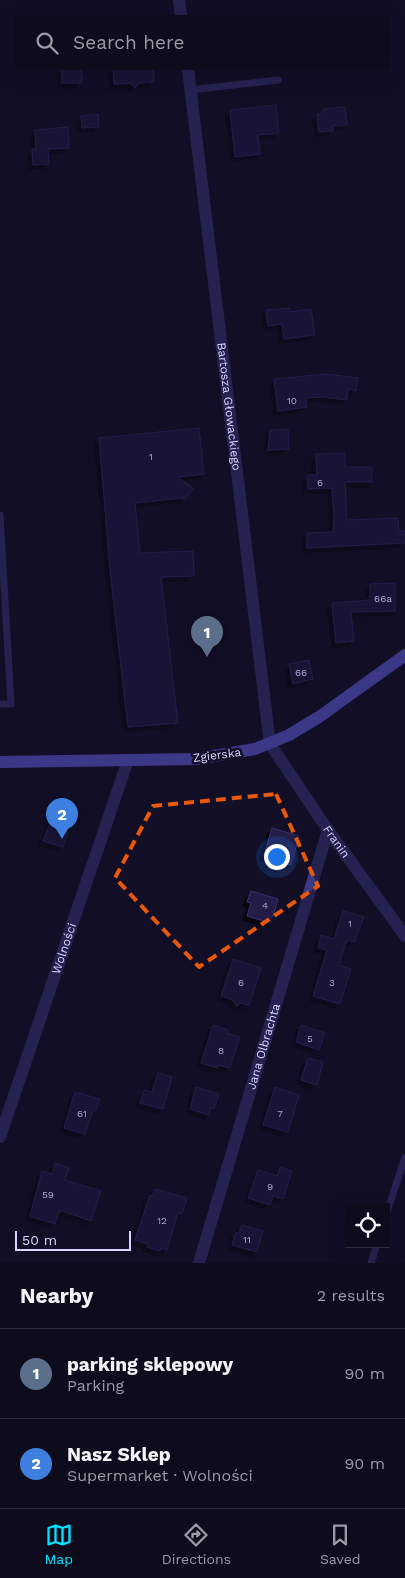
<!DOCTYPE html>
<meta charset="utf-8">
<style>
:root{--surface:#0e0b1c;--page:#1c1929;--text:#f1f3f6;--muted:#9b9ba3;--line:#2e2b3b;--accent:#00e5ff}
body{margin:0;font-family:"Work Sans",sans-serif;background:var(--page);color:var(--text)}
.controls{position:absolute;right:15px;bottom:15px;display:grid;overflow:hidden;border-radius:0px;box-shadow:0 5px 20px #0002}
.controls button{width:45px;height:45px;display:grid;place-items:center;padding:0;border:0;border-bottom:1px solid var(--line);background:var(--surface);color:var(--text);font:25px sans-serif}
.scale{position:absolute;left:15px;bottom:12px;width:116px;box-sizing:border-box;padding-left:5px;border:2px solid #d9d4ff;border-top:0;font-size:14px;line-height:18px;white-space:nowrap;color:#d9d4ff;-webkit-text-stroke:4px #130f26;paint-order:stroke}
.you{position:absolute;left:276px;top:856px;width:18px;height:18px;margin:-12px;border:4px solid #fff;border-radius:50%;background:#1a73e8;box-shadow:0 0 0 8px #1a73e833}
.badge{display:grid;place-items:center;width:32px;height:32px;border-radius:50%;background:var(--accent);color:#fff;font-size:16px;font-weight:700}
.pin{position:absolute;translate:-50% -41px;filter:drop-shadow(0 1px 2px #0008)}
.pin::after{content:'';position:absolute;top:26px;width:18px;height:15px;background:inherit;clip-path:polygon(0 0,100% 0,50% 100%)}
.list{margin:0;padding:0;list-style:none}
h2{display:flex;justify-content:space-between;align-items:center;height:65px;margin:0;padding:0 20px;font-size:21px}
h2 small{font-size:16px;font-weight:400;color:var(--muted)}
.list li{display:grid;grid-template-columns:32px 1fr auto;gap:15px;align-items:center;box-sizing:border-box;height:90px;padding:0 20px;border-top:1px solid var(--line)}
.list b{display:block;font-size:19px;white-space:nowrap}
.list p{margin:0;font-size:16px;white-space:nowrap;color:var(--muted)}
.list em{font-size:16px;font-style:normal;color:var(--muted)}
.icon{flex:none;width:28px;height:28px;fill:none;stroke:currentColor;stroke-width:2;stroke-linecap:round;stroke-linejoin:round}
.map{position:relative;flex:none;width:405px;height:1263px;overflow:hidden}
.search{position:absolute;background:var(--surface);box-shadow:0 5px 20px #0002;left:15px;right:15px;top:15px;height:55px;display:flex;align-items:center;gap:12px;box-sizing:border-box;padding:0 18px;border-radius:0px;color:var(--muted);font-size:19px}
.sheet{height:245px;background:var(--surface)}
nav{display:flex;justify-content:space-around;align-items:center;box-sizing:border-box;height:70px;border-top:1px solid var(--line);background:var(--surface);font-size:14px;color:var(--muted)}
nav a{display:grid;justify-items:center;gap:2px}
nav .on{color:var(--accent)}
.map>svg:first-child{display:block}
.building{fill:#241b47;stroke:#3b2d73;filter:url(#shadow)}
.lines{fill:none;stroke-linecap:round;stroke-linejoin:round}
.service{stroke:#3d3a85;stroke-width:7}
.minor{stroke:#3d3a85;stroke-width:12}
.tertiary{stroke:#3d3a85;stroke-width:12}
.secondary{stroke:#6f6bff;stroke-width:12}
.marked{fill:none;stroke:#e8590c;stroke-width:4;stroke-dasharray:10 6;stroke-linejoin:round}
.labels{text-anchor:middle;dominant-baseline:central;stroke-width:5;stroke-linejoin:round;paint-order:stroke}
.number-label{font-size:10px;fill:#aca6d1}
.street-label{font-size:12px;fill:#d9d4ff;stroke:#130f26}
</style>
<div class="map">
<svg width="405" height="1263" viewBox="0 0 405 1263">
<defs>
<filter id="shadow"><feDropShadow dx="-4.5" dy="4.5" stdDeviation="0" flood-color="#0009"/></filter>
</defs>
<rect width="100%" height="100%" fill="#130f26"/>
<g class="building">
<path d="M 62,69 L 81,69 L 82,83 L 62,83 Z"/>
<path d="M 113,69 L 153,69 L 154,82 L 139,83 L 135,88 L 130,83 L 114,84 Z"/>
<path d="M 276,105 L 279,133 L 258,135 L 260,154 L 235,157 L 230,110 Z"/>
<path d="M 345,107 L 347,125 L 333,126 L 333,131 L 319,132 L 317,114 L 323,113 L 323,109 Z"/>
<path d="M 98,114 L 99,127 L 82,128 L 81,116 Z"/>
<path d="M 68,127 L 69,148 L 48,149 L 49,164 L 33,165 L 32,149 L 36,149 L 35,130 Z"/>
<path d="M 289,308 L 290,312 L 311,309 L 315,335 L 284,339 L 282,324 L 268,326 L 266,310 Z"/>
<path d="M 326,374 L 358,378 L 356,391 L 348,389 L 347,400 L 323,397 L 306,398 L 307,407 L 278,411 L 274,379 Z"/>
<path d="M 199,428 L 204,474 L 178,477 L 194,489 L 184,500 L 182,498 L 135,503 L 140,553 L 193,551 L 194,576 L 161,577 L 178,723 L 128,727 L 111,579 L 99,438 Z"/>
<path d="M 288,429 L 289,449 L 268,450 L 270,430 Z"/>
<path d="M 345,453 L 345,467 L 372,467 L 372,482 L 345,482 L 347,520 L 398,518 L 399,531 L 405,531 L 405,543 L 307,548 L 307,533 L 333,532 L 334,517 L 332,488 L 308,489 L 307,475 L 317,475 L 316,454 Z"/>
<path d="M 395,583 L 395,611 L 351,612 L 354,641 L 336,643 L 332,603 L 370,600 L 370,584 Z"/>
<path d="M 309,660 L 313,679 L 293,684 L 289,664 Z"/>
<path d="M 52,819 L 63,823 L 61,829 L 68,832 L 63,847 L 43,841 Z"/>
<path d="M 272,828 L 299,836 L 291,865 L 264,856 Z"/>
<path d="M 251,891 L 278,899 L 271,923 L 247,916 L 251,903 L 247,902 Z"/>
<path d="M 343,911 L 364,917 L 354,942 L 347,940 L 339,965 L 351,969 L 340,1004 L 313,996 L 327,950 L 318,948 L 321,935 L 334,939 Z"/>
<path d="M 233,959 L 261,968 L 249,1005 L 241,1003 L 236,1006 L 233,1000 L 221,996 Z"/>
<path d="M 213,1025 L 228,1030 L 227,1033 L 240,1037 L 230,1068 L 218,1065 L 217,1068 L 201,1063 Z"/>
<path d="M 301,1025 L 325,1033 L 319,1050 L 296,1042 Z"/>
<path d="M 308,1058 L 323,1062 L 317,1085 L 301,1080 Z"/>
<path d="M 158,1073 L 172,1077 L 163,1109 L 140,1103 L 144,1090 L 152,1092 Z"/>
<path d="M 196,1087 L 219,1094 L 214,1109 L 211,1108 L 209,1115 L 190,1109 Z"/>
<path d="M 275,1087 L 299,1095 L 288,1132 L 263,1125 Z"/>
<path d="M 75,1092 L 100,1099 L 96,1111 L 93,1110 L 85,1134 L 64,1128 Z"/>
<path d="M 55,1163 L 69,1168 L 65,1180 L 101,1191 L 91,1221 L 63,1211 L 59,1212 L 55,1224 L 30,1216 L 42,1171 L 52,1174 Z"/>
<path d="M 280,1167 L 292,1171 L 283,1199 L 273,1196 L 270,1205 L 248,1198 L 258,1170 L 277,1176 Z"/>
<path d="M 155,1189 L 187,1198 L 182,1214 L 178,1213 L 167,1250 L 161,1248 L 160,1251 L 147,1247 L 148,1244 L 135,1240 L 150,1195 L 153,1196 Z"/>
<path d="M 242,1225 L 263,1231 L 257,1252 L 232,1245 L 236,1232 L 239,1233 Z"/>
</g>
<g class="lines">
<g class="service">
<path d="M 190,90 L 278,80"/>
<path d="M 0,515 L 11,704 L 0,704"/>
<path d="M 386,1215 L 405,1157"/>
<path d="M 371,1263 L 377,1244"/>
</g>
<g class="minor">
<path d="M 179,0 L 181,16"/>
<path id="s1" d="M 188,69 L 270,744 L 328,830 L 405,936"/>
<path id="s2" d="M 199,1263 L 328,830"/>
</g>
<path class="tertiary" id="s3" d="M 0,1137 L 128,760"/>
<path class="secondary" d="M 0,762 L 197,759 L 255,749 L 289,735 L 319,717 L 405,655"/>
</g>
<path d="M0 0H405V1263H0ZM 276,794 L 318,886 L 199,967 L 115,878 L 153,806 Z" fill="#130f26" fill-opacity=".55" fill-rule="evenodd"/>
<path class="marked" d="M 276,794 L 318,886 L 199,967 L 115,878 L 153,806 Z"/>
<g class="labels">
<g class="number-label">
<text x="292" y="400">10</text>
<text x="151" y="456">1</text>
<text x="320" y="482">6</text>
<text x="383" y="598">66a</text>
<text x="301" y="672">66</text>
<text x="265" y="905">4</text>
<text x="350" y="923">1</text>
<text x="241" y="982">6</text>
<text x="332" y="982">3</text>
<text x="310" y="1038">5</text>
<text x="221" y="1050">8</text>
<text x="82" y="1113">61</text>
<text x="280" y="1113">7</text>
<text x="270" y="1186">9</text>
<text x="48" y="1194">59</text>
<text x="162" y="1220">12</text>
<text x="247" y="1239">11</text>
</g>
<g class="street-label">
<text stroke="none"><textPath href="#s1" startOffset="340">Bartosza Głowackiego</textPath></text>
<text transform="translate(217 755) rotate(-7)">Zgierska</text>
<text stroke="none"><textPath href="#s1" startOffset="798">Franin</textPath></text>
<text stroke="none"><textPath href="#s3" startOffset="199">Wolności</textPath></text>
<text stroke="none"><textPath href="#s2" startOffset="226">Jana Olbrachta</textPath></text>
</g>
</g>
</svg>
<div class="controls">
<button><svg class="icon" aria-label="locate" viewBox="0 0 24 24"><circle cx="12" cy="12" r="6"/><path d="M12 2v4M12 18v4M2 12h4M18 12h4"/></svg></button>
</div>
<div class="scale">50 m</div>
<div class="you"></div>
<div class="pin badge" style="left:207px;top:657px;background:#5c6f8a">1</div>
<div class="pin badge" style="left:62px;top:839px;background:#3f7fe0">2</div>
<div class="search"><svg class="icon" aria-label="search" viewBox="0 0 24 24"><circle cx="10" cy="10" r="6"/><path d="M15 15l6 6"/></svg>Search here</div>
</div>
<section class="sheet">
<h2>Nearby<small>2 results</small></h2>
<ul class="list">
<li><span class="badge" style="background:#5c6f8a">1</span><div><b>parking sklepowy</b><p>Parking</p></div><em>90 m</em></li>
<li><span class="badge" style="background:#3f7fe0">2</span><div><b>Nasz Sklep</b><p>Supermarket · Wolności</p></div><em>90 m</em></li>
</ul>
</section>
<nav>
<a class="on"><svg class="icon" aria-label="map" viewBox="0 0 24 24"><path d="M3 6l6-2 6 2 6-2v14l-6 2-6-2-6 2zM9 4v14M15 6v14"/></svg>Map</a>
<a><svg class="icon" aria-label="directions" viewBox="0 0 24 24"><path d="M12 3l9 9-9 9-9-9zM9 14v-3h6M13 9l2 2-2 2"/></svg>Directions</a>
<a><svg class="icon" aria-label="saved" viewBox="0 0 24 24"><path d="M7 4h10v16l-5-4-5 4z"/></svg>Saved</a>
</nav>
